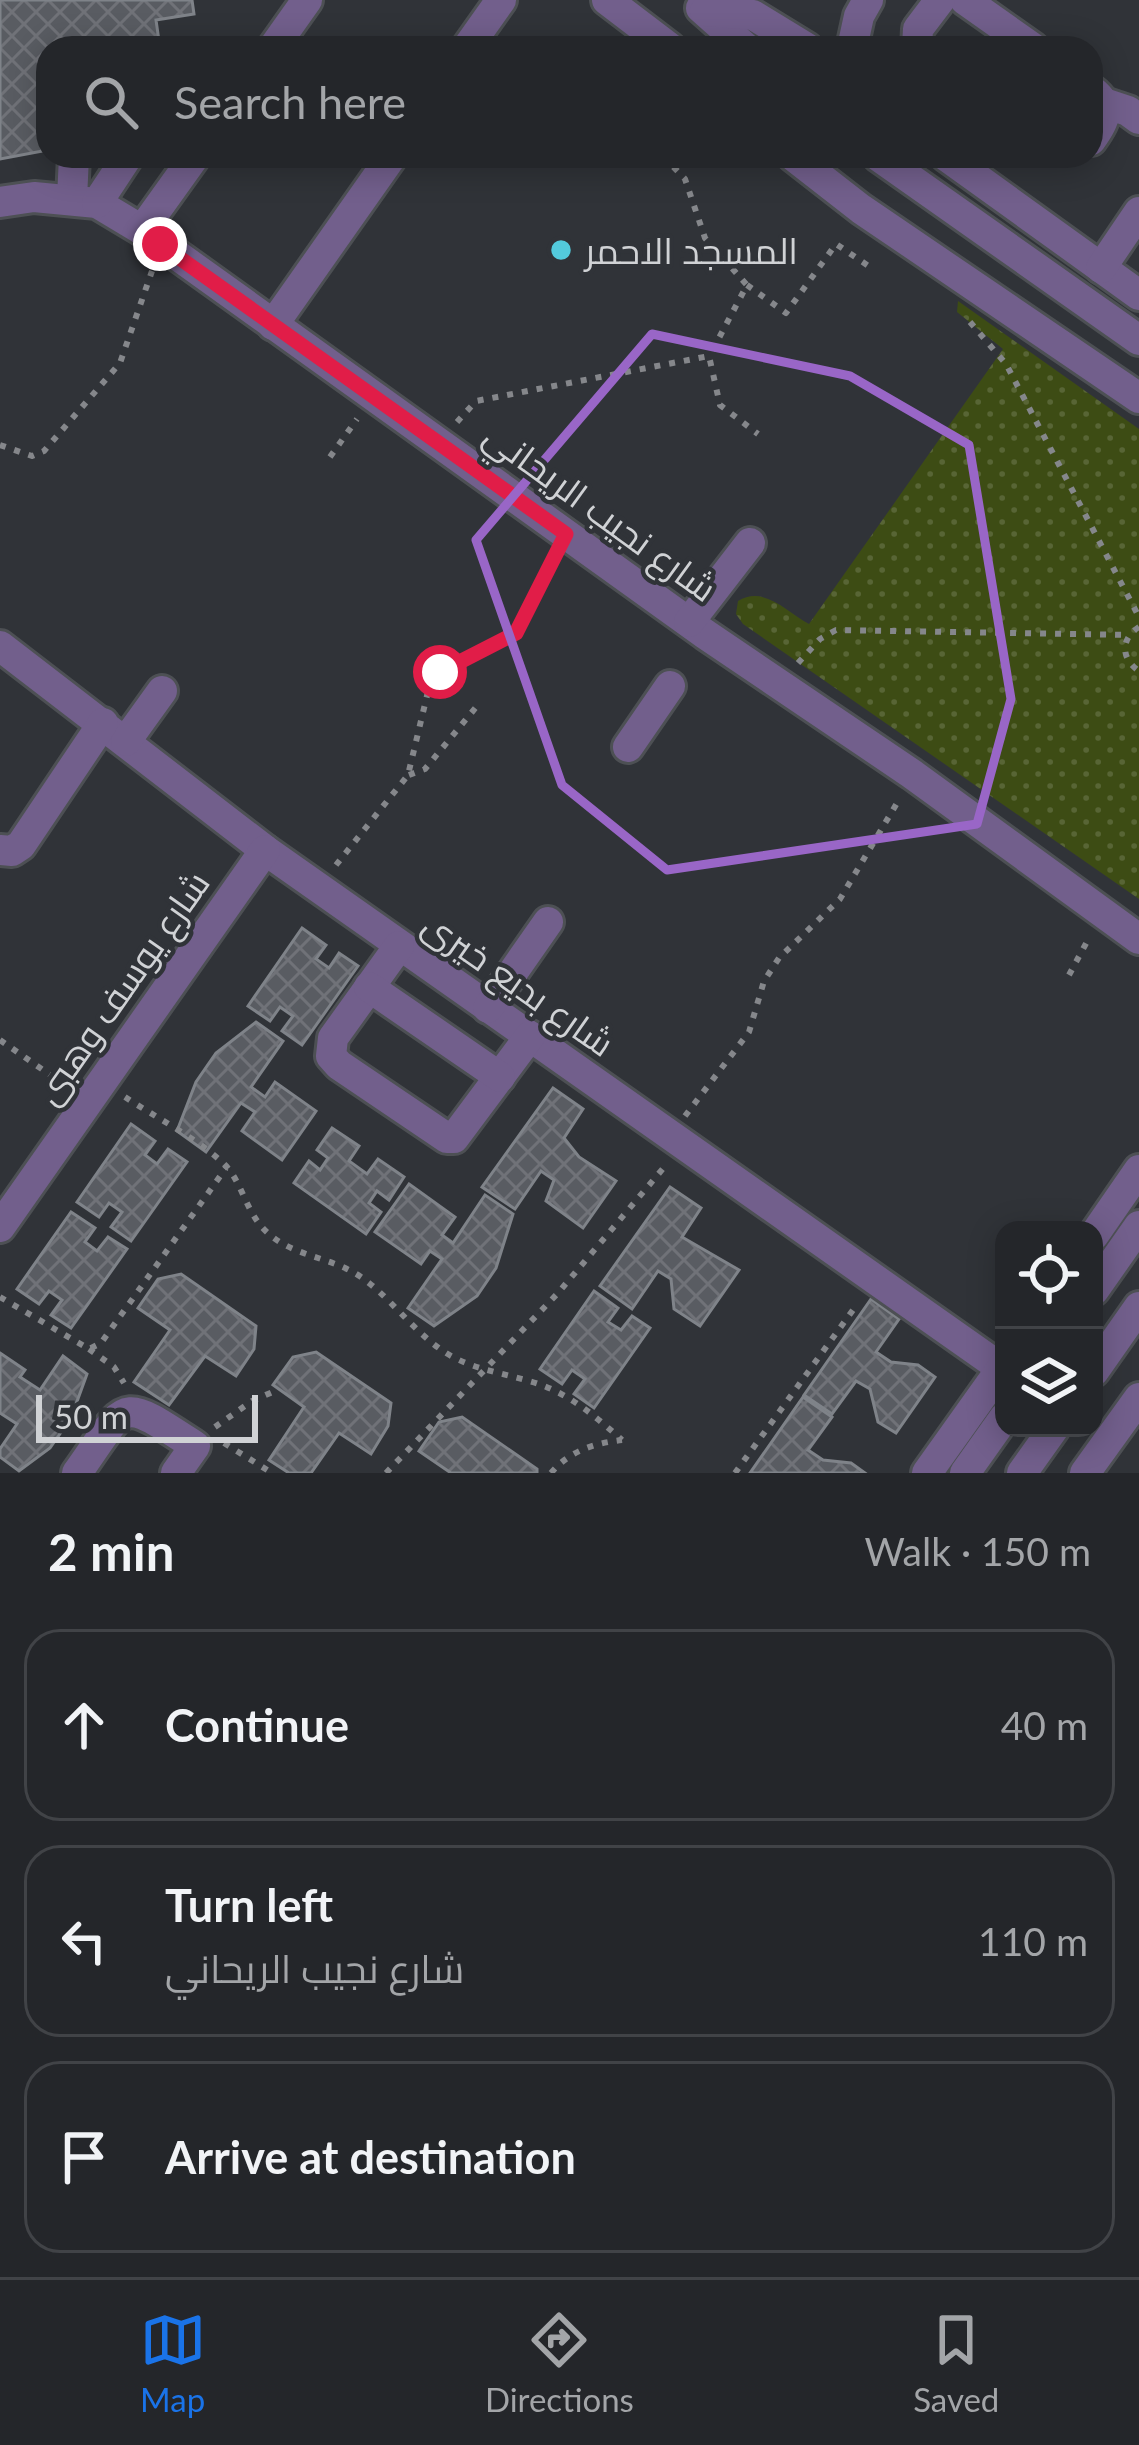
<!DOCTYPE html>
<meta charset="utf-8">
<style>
:root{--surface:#24262a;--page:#2c2e32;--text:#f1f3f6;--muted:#a3a5a8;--line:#414347;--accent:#1a73e8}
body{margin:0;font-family:Lato,Cairo,sans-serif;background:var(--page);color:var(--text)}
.controls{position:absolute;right:36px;bottom:36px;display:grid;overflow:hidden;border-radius:24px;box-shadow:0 6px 30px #0003}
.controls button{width:108px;height:108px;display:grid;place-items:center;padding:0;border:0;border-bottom:3px solid var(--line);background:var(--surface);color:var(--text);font:60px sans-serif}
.scale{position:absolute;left:36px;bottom:30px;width:222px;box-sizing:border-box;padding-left:12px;border:6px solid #d0d2d5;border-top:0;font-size:33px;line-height:42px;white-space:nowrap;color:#d0d2d5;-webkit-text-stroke:9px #303338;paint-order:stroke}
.stop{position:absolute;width:36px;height:36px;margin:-27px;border:9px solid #e11d48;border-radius:50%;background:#fff}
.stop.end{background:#e11d48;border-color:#fff;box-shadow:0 3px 12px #0008}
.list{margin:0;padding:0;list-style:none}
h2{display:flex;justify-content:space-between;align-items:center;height:156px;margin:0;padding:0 48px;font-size:51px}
h2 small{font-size:39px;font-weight:400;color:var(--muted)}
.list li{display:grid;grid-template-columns:78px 1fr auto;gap:36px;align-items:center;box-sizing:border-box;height:192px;margin:0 24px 24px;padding:0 24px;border:3px solid var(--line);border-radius:36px}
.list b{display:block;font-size:45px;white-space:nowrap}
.list p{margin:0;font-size:39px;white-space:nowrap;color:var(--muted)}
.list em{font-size:39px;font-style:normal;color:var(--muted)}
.icon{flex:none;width:66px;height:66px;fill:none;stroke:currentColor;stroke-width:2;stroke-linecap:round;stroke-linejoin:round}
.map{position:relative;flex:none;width:1139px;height:1473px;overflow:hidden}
.search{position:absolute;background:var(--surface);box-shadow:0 6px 30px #0003;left:36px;right:36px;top:36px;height:132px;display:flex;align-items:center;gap:30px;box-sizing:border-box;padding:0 42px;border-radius:36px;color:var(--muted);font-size:45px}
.sheet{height:804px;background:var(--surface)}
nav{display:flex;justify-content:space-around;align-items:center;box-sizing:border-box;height:168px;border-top:3px solid var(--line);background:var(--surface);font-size:33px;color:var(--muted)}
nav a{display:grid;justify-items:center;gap:6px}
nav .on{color:var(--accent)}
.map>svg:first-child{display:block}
.park{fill:url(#park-dots)}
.building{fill:url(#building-cross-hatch);stroke:#7f8389;stroke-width:3}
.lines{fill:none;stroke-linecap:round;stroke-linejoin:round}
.minor-casing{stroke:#4d5054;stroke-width:36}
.path{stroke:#85878b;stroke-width:6;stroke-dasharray:6 9;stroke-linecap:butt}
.minor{stroke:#725f8c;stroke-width:30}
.route{stroke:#e11d48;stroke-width:15}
.marked{fill:none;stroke:#9966c7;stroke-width:9;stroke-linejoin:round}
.poi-dot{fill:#53cadc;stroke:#303338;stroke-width:4.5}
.labels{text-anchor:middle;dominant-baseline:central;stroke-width:9;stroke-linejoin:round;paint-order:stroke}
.poi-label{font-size:36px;fill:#d0d2d5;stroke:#303338;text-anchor:start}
.street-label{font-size:36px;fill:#d0d2d5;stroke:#303338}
</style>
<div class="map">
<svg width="1139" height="1473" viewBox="0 0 1139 1473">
<defs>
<pattern id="park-dots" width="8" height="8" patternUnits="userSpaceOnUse" patternTransform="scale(3)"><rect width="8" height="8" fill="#3d4c14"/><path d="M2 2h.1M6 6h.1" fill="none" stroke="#586535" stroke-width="1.8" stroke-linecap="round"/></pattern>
<pattern id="building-cross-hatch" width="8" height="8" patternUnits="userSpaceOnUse" patternTransform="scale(3)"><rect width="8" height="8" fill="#595c62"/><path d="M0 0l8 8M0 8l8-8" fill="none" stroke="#707278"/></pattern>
</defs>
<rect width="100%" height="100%" fill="#303338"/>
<path class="park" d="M 958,301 L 1139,429 L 1139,899 L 743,624 L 736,614 L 738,601 C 764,585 787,612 809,624 L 1003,349 L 957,312 Z"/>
<g class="building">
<path d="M 0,0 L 192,0 L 194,14 L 156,20 L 160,48 L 48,48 L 48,150 L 0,159 Z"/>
<path d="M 302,928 L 326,945 L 316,959 L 329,968 L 339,953 L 358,966 L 302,1045 L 282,1031 L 293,1016 L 280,1007 L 270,1021 L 248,1006 Z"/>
<path d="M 256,1022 L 283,1041 L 251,1087 L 265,1097 L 275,1082 L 316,1111 L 282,1160 L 242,1131 L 255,1112 L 241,1103 L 206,1152 L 177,1131 L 196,1082 L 216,1053 Z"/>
<path d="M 553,1088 L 583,1109 L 564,1138 L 579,1157 L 616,1181 L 583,1228 L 546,1201 L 554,1180 L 541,1171 L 515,1209 L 482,1187 Z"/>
<path d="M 131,1124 L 155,1141 L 145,1155 L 157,1164 L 168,1149 L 187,1162 L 131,1241 L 111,1227 L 122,1212 L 109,1203 L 99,1217 L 77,1202 Z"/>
<path d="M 332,1128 L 359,1146 L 349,1161 L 367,1174 L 378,1159 L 404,1177 L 389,1200 L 377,1191 L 369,1203 L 381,1212 L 366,1234 L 294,1183 L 309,1161 L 320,1170 L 328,1158 L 317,1150 Z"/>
<path d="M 409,1184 L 455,1217 L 442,1235 L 453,1243 L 485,1195 L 513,1214 L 496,1268 L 477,1296 L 434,1326 L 408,1308 L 442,1259 L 430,1251 L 421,1264 L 375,1232 Z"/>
<path d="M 670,1187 L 701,1208 L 682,1237 L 739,1270 L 700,1326 L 674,1309 L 671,1279 L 658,1271 L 632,1309 L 600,1286 Z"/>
<path d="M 71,1212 L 95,1228 L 85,1242 L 97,1251 L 108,1237 L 127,1249 L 71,1328 L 51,1315 L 62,1300 L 49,1291 L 39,1304 L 17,1289 Z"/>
<path d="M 181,1274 L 256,1326 L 254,1349 L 236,1376 L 205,1356 L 169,1405 L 134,1382 L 170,1330 L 138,1308 L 158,1279 Z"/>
<path d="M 594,1291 L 618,1308 L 608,1322 L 621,1330 L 632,1316 L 650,1328 L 594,1408 L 574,1394 L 585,1379 L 572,1370 L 562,1384 L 540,1369 Z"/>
<path d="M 871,1299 L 899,1319 L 876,1352 L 891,1362 L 918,1365 L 935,1377 L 896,1433 L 878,1422 L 870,1389 L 856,1381 L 832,1414 L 804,1395 Z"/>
<path d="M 316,1352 L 391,1403 L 388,1426 L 371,1454 L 339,1433 L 311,1473 L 289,1473 L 269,1460 L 304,1407 L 273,1385 L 293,1357 Z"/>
<path d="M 0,1353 L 25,1370 L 20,1377 L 40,1390 L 63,1356 L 87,1374 L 71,1418 L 50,1448 L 19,1471 L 0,1457 L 0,1449 L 17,1424 L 0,1413 Z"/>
<path d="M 803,1397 L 832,1417 L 808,1450 L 823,1460 L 851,1463 L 865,1473 L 750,1473 Z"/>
<path d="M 462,1417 L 537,1469 L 537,1473 L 451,1473 L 419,1451 L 439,1422 Z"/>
</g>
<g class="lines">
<defs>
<g id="minor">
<path d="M 607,0 L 670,48"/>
<path d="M 965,0 L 1033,48"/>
<path d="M 701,8 L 746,48"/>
<path d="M 705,11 L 753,15 L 807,48"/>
<path d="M 273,48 L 307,0"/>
<path d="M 467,48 L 501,0"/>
<path d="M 852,48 L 859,16 L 868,0"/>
<path d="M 917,48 L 918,29 L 940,0"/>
<path d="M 1091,90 C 1113,106 1105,121 1091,140"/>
<path d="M 1104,103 L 1128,111 L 1139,119"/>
<path d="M 793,156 L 861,209 L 1139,398"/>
<path d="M 878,156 L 1139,340"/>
<path d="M 946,156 L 1139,295"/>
<path d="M 72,199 L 74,156"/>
<path d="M 0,202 L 34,197 L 97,203 L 142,230 L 705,634 L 912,774 L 1139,939"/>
<path d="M 97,203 L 128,156"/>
<path d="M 142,230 L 195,156"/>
<path d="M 1101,268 L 1139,212"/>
<path d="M 273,325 L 392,156"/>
<path d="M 689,622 L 750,543"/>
<path d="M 0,646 L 265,850 L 1004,1370"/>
<path d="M 126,741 L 162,691"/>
<path d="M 628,747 L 670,686"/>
<path d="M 0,850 L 12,851 L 21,845 L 103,723"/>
<path d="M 399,946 L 333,1038 L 331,1056 L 339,1065 L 447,1138 L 454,1138 L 530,1036"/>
<path d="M 369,987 L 500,1077"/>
<path d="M 488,1008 L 548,922"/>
<path d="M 0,1227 L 265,850"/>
<path d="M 1094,1235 L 1139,1170"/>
<path d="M 1094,1290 L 1139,1226"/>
<path d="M 1094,1371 L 1139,1307"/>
<path d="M 77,1473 C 129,1400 117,1395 195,1446 L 176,1473"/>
<path d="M 927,1473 L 1004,1365"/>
<path d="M 965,1473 L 1004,1418"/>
<path d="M 1022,1473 L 1054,1428"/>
<path d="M 1085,1473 L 1139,1398"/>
</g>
</defs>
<use href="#minor" class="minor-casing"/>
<g class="path">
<path d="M 663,156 L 685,179 L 705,238 L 747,285 L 710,355"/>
<path d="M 747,285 L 786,313 L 836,244 L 873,269"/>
<path d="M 970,322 L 1006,364 L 1139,617"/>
<path d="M 457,422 L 476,401 L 709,356 L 720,405 L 758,434"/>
<path d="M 0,445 L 32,456 L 44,451 L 120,363 L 152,271"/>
<path d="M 330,457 L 357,419"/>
<path d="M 1139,627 C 1120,639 1121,659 1139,671"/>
<path d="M 798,663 L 820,639 L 836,630 L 1129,635"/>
<path d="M 409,775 L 425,769 L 477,706"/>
<path d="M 336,865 L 408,775 L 431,679 L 516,633 L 554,558"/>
<path d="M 1069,975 L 1090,936"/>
<path d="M 0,1040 L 66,1086"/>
<path d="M 125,1097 C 155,1117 200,1140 225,1165 C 243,1183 246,1215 269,1234 C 295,1257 332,1257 361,1277 C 391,1298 412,1330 443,1351 C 470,1369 499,1372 529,1381 C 566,1391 594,1415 622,1440"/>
<path d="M 685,1116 L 749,1032 L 764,981 L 779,958 L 840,899 L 900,798"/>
<path d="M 0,1297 L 89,1349 L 101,1343 L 226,1168"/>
<path d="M 89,1349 L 114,1367 L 124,1383"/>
<path d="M 215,1427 L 252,1401 L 277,1390"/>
<path d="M 224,1443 L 272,1473"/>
<path d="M 386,1473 L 558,1293 L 666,1165"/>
<path d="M 551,1473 C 569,1451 595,1443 622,1440"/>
<path d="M 735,1473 L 858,1303"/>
</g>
<use href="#minor" class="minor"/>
</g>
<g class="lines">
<path class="route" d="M 160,244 L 566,534 L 516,633 L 440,672"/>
</g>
<path class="marked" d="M 652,334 L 850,376 L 969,445 L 1011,699 L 977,824 L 667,870 L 562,785 L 476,540 Z"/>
<circle class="poi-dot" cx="561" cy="250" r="12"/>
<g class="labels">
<g class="poi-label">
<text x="585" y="250">المسجد الاحمر</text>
</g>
<g class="street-label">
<text transform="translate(601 511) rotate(36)">شارع نجيب الريحاني</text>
<text transform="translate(519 983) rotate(35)">شارع بديع خيرى</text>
<text transform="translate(121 987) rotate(-55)">شارع يوسف وهبى</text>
</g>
</g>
</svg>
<div class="controls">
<button><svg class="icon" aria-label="locate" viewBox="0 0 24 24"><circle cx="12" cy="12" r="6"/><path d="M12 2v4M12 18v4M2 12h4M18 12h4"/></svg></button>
<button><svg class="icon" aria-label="layers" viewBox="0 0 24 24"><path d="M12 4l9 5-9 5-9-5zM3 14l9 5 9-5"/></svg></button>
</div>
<div class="scale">50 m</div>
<div class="stop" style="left:440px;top:672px"></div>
<div class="stop end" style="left:160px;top:244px"></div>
<div class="search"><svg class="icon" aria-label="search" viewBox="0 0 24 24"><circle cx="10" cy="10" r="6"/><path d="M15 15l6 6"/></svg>Search here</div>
</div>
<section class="sheet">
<h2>2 min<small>Walk · 150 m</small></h2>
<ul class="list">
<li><svg class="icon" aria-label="ahead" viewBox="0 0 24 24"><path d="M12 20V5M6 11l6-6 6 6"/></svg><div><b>Continue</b></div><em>40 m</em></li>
<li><svg class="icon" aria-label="left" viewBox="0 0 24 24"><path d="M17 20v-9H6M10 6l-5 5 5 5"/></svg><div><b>Turn left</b><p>شارع نجيب الريحاني</p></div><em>110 m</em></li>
<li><svg class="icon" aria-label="arrive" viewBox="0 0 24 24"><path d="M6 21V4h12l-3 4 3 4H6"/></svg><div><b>Arrive at destination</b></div></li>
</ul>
</section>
<nav>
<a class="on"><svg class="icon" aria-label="map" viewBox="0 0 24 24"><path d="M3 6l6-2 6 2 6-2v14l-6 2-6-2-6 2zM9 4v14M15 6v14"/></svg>Map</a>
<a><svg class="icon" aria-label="directions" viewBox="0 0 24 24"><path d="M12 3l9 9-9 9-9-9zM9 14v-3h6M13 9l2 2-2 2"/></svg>Directions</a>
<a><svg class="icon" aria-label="saved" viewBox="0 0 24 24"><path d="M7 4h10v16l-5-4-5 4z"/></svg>Saved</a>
</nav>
